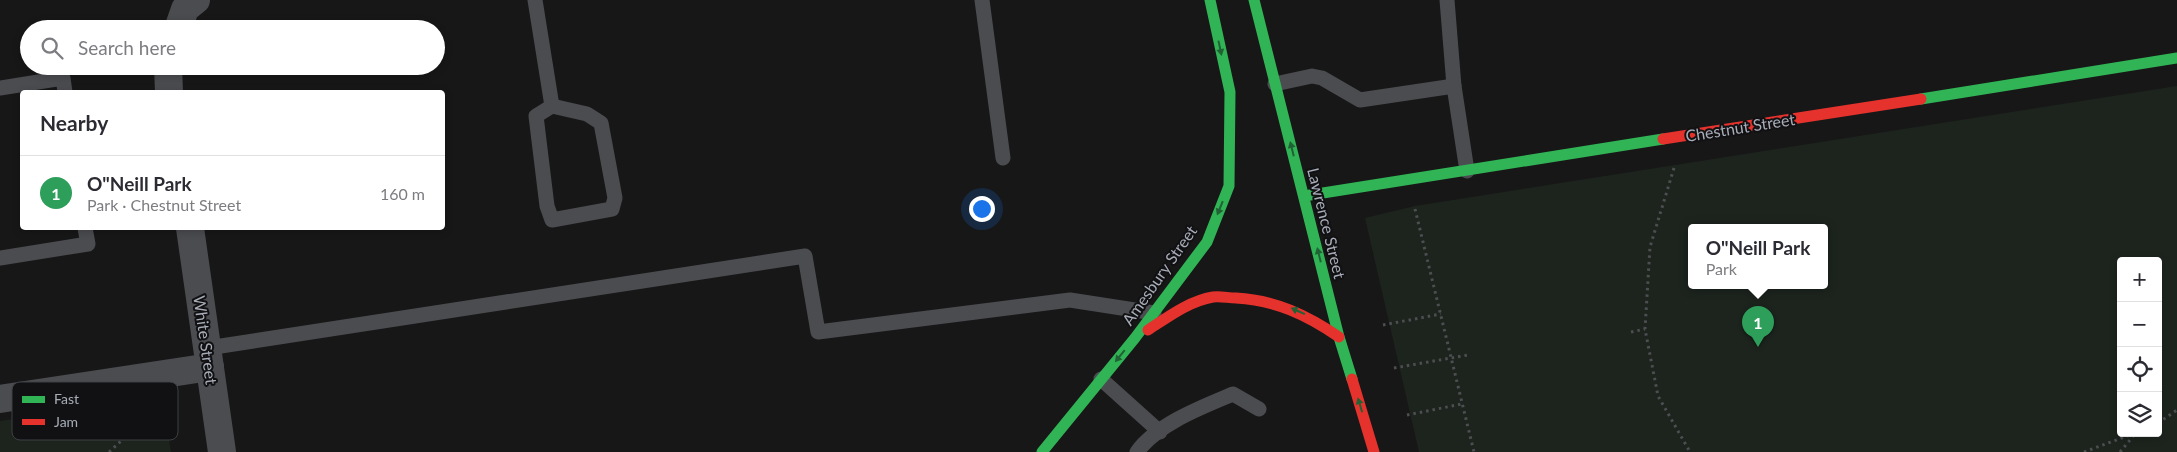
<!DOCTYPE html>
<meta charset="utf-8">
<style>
:root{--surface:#fff;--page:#f7f7f7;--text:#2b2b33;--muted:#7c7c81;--line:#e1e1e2;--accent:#757880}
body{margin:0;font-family:Lato,sans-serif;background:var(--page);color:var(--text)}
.controls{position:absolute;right:15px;bottom:15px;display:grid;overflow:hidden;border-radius:5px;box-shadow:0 2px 8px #0003}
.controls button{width:45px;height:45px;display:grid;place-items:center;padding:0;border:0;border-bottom:1px solid var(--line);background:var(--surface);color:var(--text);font:25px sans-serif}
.you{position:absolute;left:981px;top:208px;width:18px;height:18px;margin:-12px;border:4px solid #fff;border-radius:50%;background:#1a73e8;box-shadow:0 0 0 8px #1a73e833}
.badge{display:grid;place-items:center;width:32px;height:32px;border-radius:50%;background:var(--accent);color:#fff;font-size:16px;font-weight:700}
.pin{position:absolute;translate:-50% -41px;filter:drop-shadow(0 1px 2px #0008)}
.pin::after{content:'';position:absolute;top:26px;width:18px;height:15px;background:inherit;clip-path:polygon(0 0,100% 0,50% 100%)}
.popup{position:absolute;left:1688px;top:224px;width:140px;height:65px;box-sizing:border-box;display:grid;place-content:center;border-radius:5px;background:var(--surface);filter:drop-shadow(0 1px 4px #0005);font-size:16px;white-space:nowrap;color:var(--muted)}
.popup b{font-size:19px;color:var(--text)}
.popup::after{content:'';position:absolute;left:50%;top:100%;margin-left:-10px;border:10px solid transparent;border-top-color:var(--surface)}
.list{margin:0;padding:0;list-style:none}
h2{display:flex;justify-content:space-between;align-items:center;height:65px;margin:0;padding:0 20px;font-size:21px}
h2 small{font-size:16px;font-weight:400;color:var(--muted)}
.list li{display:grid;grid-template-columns:32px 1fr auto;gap:15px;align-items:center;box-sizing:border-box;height:75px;padding:0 20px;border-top:1px solid var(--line)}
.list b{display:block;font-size:19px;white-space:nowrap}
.list p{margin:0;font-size:16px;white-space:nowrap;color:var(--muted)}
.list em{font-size:16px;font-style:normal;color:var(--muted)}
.icon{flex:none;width:28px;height:28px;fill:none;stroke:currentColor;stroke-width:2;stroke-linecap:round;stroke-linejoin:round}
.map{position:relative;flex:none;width:2177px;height:452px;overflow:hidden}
.search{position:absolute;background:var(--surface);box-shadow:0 2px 8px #0003;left:20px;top:20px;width:425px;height:55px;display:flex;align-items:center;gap:12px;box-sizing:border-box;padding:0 18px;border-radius:28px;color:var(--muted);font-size:19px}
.panel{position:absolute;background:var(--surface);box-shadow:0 2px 8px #0003;left:20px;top:90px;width:425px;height:140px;border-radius:5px}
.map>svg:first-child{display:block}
.green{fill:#1d241e;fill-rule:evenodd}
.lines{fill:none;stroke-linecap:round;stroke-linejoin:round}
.path{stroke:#4d4e52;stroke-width:3;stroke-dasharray:2.5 4;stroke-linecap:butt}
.lane{stroke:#4b4c50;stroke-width:15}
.street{stroke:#4b4c50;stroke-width:28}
.fast{stroke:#30b455;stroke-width:11}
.jam{stroke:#e5322d;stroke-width:11}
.oneway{fill:#206234}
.labels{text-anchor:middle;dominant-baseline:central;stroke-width:4;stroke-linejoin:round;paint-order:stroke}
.street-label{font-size:16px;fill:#a8adb8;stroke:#111113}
.key{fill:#111113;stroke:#3e4045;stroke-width:1}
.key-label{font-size:14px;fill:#a8adb8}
</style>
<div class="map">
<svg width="2177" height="452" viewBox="0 0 2177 452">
<rect width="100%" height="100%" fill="#171717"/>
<g class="green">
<path d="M 2177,86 L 2177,452 L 1419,452 L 1365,218 L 1415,206 ZM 1692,228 L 1824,228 L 1824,286 L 1692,286 ZM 2121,261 L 2158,261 L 2158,433 L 2121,433 Z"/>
<path d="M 128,403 C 161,410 166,420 171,452 L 0,452 L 0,421 Z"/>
</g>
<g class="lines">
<g class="path">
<path d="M 1674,168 L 1650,247 L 1645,329 L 1658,396 L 1690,452"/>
<path d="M 1415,209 L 1474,452"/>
<path d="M 1383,325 L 1441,314"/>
<path d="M 1631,332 L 1645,329"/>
<path d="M 1394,368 L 1468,355"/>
<path d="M 1407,415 L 1462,404"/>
<path d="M 2158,423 L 2177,410"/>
<path d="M 109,452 L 131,432 L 143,409"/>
<path d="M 2084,452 L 2135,433"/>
<path d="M 2120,452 L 2135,434"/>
</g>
<g class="lane">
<path d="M 535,0 L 552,106"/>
<path d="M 982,0 L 1003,158"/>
<path d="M 1447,0 L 1454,86 L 1467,171"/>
<path d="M 1275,84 L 1312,76 L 1322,78 L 1360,100 L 1454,86"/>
<path d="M 0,88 L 63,78 L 65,92"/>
<path d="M 552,106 L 587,114 L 601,123 L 615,198 L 612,209 L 552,220 L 547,206 L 536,116 Z"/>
<path d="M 0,258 L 88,244 L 85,228"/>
<path d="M 208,348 L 805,256 L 818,332 L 1070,300 L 1154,313"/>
<path d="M 1101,379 L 1160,432"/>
<path d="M 1137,452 C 1157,424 1202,407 1233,394 L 1259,409"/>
</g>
<g class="street">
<path d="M 178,29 L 185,9 L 196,0"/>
<path d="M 168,66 L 169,92"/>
<path d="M 190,228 L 222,452"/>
<path d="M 0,399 L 210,367"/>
</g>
<g class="fast">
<path d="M 1254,0 L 1339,337 L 1352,379"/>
<path d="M 1921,99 L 2177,58"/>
<path d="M 1304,196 L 1663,139"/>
<path d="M 1042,452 L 1135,338 L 1207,242 L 1229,186 L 1230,92 L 1210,0"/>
</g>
<g class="jam">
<path d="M 1663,139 L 1921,99"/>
<path d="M 1148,330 C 1168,317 1189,301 1213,297 C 1221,296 1228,298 1236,298 C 1275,300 1307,315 1339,337"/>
<path d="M 1352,379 L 1374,452"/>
</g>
</g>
<defs><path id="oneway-solid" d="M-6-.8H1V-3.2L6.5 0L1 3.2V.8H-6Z" transform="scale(1.25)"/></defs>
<g class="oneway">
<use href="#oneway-solid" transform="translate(1220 48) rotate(78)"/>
<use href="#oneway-solid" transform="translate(1292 149) rotate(-104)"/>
<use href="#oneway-solid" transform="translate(1220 208) rotate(112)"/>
<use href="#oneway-solid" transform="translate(1319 255) rotate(-104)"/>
<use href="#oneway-solid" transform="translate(1298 311) rotate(-156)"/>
<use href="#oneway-solid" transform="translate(1120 356) rotate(129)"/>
<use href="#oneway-solid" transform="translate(1360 405) rotate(-107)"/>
</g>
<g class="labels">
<g class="street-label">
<text transform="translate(1740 127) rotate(-9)">Chestnut Street</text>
<text transform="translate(1327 223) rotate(76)">Lawrence Street</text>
<text transform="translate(1159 275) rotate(-55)">Amesbury Street</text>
<text transform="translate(206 340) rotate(82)">White Street</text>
</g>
</g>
<rect x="12" y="382" width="166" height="58" rx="8" class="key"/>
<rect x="22" y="396" width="23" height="7" fill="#30b455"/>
<rect x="22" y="419" width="23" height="6" fill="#e5322d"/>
<g class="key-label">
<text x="54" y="404">Fast</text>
<text x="54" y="427">Jam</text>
</g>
</svg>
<div class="controls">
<button>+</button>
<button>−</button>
<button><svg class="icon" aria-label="locate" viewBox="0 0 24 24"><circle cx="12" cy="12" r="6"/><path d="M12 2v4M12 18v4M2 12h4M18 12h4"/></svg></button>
<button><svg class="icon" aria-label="layers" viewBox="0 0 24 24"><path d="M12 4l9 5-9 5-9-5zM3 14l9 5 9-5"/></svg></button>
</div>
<div class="you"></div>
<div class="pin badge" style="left:1758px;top:347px;background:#2e9e5b">1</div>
<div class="popup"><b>O&quot;Neill Park</b>Park</div>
<div class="search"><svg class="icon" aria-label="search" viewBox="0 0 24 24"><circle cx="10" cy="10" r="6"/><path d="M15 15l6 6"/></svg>Search here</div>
<section class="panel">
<h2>Nearby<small></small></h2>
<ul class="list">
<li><span class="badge" style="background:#2e9e5b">1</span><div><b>O&quot;Neill Park</b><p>Park · Chestnut Street</p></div><em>160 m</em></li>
</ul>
</section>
</div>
